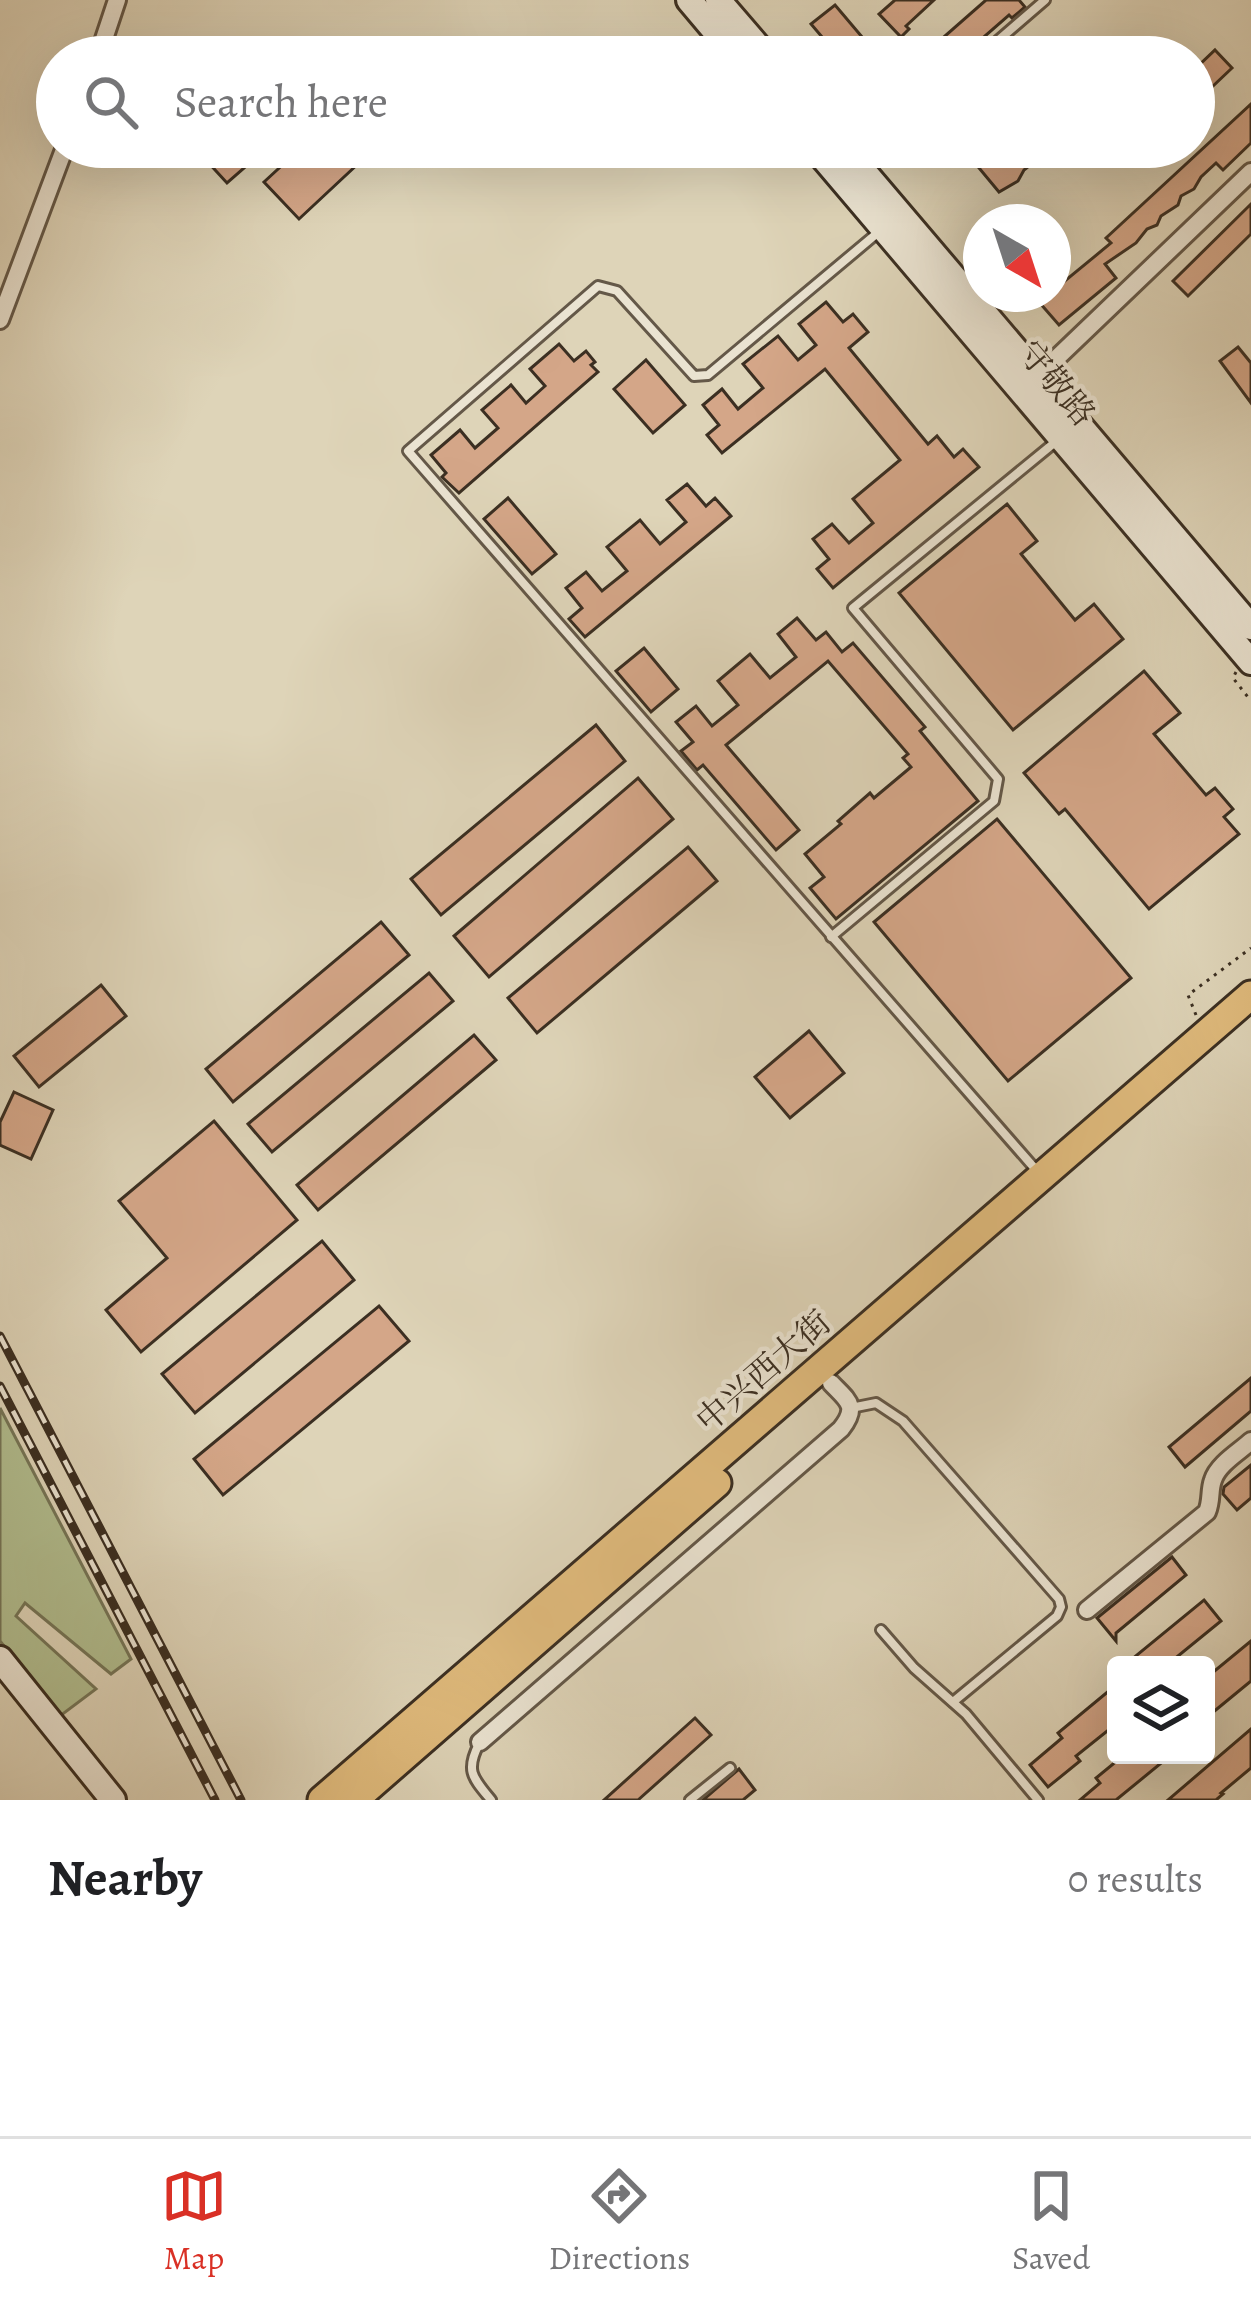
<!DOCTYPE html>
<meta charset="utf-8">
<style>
:root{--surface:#fff;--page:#f6f6f6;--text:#202124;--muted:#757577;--line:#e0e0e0;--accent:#d93025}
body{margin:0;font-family:Alegreya,"Noto Serif SC",serif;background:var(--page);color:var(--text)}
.controls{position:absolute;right:36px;bottom:36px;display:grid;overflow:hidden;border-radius:12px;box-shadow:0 12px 48px #0002}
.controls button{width:108px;height:108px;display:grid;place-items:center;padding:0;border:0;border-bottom:3px solid var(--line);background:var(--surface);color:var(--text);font:60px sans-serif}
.compass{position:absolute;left:963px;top:204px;width:108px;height:108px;border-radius:50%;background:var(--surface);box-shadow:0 12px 48px #0002;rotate:141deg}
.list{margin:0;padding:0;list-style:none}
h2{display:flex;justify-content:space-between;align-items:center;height:156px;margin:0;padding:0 48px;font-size:51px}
h2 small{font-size:39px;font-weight:400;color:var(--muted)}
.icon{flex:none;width:66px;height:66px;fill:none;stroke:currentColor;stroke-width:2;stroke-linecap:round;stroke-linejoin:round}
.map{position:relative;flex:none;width:1251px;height:1800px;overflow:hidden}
.search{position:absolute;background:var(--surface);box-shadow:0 12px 48px #0002;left:36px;right:36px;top:36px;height:132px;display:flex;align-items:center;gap:30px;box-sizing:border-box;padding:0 42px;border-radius:66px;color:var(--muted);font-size:45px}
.sheet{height:336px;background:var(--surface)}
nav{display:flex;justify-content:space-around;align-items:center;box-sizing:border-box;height:168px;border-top:3px solid var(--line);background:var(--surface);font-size:33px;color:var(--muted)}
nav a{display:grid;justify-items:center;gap:6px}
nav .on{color:var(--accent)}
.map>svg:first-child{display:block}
.green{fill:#b1bd8f;stroke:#767658;stroke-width:3}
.building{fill:#d4a688;stroke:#3b2f22;stroke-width:3}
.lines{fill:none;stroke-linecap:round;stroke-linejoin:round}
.lane-casing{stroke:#645848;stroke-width:14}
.street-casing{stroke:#645848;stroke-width:22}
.secondary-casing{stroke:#3b2f22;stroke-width:30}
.primary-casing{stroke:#3b2f22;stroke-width:33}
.path{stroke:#3b2f22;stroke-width:3;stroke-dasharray:3 6;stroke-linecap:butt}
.lane{stroke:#eae3d1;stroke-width:8}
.street{stroke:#eae3d1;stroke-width:16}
.secondary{stroke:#eae3d1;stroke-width:24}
.primary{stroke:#dfba7c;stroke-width:27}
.rail-casing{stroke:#3b2f22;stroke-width:9}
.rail{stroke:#eae3d1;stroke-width:4.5;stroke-dasharray:14;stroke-linecap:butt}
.labels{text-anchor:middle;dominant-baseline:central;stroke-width:9;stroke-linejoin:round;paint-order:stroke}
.street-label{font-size:33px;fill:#3b2f22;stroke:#eae3d1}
</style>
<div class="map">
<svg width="1251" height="1800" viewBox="0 0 1251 1800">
<rect width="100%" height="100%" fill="#ded4b8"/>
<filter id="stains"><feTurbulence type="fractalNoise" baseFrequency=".00167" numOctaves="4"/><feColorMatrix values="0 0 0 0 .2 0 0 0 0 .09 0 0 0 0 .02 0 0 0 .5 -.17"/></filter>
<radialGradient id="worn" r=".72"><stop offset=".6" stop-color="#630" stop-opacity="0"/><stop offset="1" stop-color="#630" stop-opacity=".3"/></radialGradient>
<path class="green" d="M 0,1408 L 131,1659 L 111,1674 L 25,1603 L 16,1616 L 96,1689 L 60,1716 L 0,1641 Z"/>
<g class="building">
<path d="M 895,0 L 934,0 L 906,26 L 909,29 L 901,37 L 879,14 Z"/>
<path d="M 986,0 L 1019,0 L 1025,7 L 1012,18 L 1009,15 L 961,57 L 921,57 Z"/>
<path d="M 835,5 L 879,57 L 839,57 L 811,24 Z"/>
<path d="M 1215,50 L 1232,68 L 1194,104 L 1194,70 Z"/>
<path d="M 1251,104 L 1251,143 L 1223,170 L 1216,163 L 1201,177 L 1194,189 L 1181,196 L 1178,205 L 1161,216 L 1157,225 L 1147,229 L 1136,243 L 1105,264 L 1116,278 L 1059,325 L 1032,294 L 1053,294 L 1053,277 L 1060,285 L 1111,243 L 1106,238 Z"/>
<path d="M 220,147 L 268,147 L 227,183 L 206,160 Z"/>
<path d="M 302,147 L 376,147 L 299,219 L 264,182 Z"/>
<path d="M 1004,147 L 1053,147 L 1044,159 L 1034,162 L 1024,170 L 1018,181 L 999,192 L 979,168 Z"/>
<path d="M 1251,204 L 1251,234 L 1188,296 L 1173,281 Z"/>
<path d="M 826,302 L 843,322 L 853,314 L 868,332 L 849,348 L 928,444 L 937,436 L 954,457 L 963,449 L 979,467 L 833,588 L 817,569 L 829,559 L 813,539 L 832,524 L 849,543 L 873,523 L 853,499 L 900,460 L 825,369 L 722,453 L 707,435 L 719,425 L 703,405 L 722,389 L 738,409 L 763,388 L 743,364 L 778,336 L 798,360 L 816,345 L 799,324 Z"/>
<path d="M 559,344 L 574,361 L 586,351 L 595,362 L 591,365 L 598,372 L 459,493 L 442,477 L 446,473 L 431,455 L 460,430 L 475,448 L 498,428 L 482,410 L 511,385 L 526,403 L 545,386 L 530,369 Z"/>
<path d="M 1238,347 L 1251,363 L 1251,403 L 1220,361 Z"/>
<path d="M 646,360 L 685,405 L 653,433 L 614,389 Z"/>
<path d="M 687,484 L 706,506 L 715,498 L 731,516 L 585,637 L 569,619 L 582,608 L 566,588 L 586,572 L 602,591 L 627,571 L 607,547 L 640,520 L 660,544 L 686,522 L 667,500 Z"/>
<path d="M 508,498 L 556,554 L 532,574 L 484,519 Z"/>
<path d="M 1007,504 L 1037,541 L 1021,554 L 1075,620 L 1094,604 L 1123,639 L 1013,730 L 899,593 Z"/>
<path d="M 797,618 L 816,640 L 826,632 L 842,652 L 853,643 L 925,727 L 920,731 L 978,801 L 836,919 L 810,888 L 824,877 L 805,854 L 841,824 L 838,821 L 870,793 L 874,798 L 911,767 L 903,758 L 908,754 L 828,661 L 726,745 L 799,830 L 776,850 L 703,765 L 697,770 L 681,751 L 693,742 L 676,722 L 696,706 L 712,726 L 738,705 L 718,681 L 750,654 L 770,678 L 796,657 L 778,634 Z"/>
<path d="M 644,648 L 678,689 L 651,712 L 616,671 Z"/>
<path d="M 1144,671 L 1180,713 L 1154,734 L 1206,795 L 1215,788 L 1233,809 L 1224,817 L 1239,834 L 1149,909 L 1065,809 L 1059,814 L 1024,773 Z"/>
<path d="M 596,725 L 625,761 L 441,915 L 411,879 Z"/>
<path d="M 638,778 L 673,819 L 489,977 L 454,936 Z"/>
<path d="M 997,819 L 1131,978 L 1008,1081 L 874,922 Z"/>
<path d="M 688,847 L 717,881 L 537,1033 L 508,998 Z"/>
<path d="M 381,922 L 409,955 L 233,1102 L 206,1069 Z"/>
<path d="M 429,973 L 453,1001 L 272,1152 L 248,1124 Z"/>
<path d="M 101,985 L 126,1016 L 39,1087 L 14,1056 Z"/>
<path d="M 809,1031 L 844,1073 L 790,1118 L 755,1077 Z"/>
<path d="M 474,1035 L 496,1060 L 318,1210 L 297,1185 Z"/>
<path d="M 14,1092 L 53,1110 L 31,1159 L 0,1145 L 0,1122 Z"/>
<path d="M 214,1121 L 297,1220 L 141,1352 L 106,1310 L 167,1258 L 119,1201 Z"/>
<path d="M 322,1241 L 354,1280 L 195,1413 L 162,1374 Z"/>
<path d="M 379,1306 L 409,1341 L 223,1495 L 194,1459 Z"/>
<path d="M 1251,1378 L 1251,1411 L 1185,1467 L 1169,1447 Z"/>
<path d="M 1251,1465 L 1251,1498 L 1237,1510 L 1223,1494 L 1224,1487 Z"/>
<path d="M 1172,1557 L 1186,1575 L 1116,1633 L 1116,1641 L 1097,1618 Z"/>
<path d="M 1204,1600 L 1221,1621 L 1167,1665 L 1138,1665 L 1132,1659 Z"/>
<path d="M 1251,1641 L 1251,1681 L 1206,1718 L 1206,1678 Z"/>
<path d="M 1116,1685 L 1116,1724 L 1076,1756 L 1080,1761 L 1048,1787 L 1030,1765 L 1062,1738 L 1058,1733 Z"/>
<path d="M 695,1718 L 711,1735 L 638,1800 L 604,1800 Z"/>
<path d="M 1251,1729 L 1251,1768 L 1221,1793 L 1223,1794 L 1216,1800 L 1168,1800 Z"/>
<path d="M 1124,1755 L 1171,1755 L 1116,1800 L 1080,1800 L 1100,1783 L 1096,1778 Z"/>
<path d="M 739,1769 L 755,1790 L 743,1800 L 703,1800 Z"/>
</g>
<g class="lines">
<defs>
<g id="lane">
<path d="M 979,57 L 1045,0"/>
<path d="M 859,162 L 876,147"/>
<path d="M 881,230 L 708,375 L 694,376 L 617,291 L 598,286 L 408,451 L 1037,1171"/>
<path d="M 831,937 L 994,801 L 998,779 L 853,608 L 1059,439"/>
<path d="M 851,1408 L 876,1403 L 903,1421 L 1059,1599 L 1061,1607 L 1057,1616 L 953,1702"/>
<path d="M 881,1630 L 914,1668 L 966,1714 L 1038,1800"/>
<path d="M 479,1744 C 465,1771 473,1778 491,1800"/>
<path d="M 690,1800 L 730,1768"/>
</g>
<g id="street">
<path d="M 98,57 L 117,0"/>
<path d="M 0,320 L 65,147"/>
<path d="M 1038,376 L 1251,172"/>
<path d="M 1087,1610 L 1207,1512 C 1212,1500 1209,1491 1213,1480 C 1218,1464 1239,1452 1251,1441"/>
<path d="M 480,1742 L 841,1429 C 859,1406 848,1401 831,1383"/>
</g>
<g id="secondary">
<path d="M 689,0 L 737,57"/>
<path d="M 718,0 L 767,57"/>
<path d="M 814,147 L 1251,662"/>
<path d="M 843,147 L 1251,627"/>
<path d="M 0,1659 L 113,1800"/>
</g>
<g id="primary">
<path d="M 322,1800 L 1251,995"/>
<path d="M 354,1800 L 717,1483"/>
</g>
</defs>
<use href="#lane" class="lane-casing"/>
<use href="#street" class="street-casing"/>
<use href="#secondary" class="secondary-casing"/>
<use href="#primary" class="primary-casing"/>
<g class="path">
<path d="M 1236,672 L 1233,678 L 1251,701"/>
<path d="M 1196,1015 L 1188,995 L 1251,948"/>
</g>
<use href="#lane" class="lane"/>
<use href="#street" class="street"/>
<use href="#secondary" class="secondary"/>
<use href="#primary" class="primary"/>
<defs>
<g id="rail">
<path d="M 0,1336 L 241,1800"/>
<path d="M 0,1386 L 215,1800"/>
</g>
</defs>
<use href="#rail" class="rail-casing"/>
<use href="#rail" class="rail"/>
</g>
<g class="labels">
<g class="street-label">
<text transform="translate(1057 383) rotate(50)">守敬路</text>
<text transform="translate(763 1371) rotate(-41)">中兴西大街</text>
</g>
</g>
<rect width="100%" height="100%" filter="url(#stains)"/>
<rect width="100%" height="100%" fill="url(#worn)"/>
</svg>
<div class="controls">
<button><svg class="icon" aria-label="layers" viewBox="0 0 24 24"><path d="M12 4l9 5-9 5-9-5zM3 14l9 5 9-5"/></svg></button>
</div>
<svg class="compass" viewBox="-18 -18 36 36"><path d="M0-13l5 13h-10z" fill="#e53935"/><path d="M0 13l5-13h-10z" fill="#757577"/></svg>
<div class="search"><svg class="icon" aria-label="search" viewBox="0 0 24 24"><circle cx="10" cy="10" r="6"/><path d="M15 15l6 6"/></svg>Search here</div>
</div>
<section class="sheet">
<h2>Nearby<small>0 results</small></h2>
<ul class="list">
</ul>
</section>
<nav>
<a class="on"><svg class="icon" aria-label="map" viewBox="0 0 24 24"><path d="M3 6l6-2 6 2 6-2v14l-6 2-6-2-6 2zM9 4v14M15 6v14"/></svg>Map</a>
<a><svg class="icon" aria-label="directions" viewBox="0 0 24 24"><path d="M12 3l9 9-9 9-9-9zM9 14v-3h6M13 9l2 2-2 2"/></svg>Directions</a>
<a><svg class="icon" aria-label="saved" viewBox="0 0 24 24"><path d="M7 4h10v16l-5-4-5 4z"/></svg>Saved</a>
</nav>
